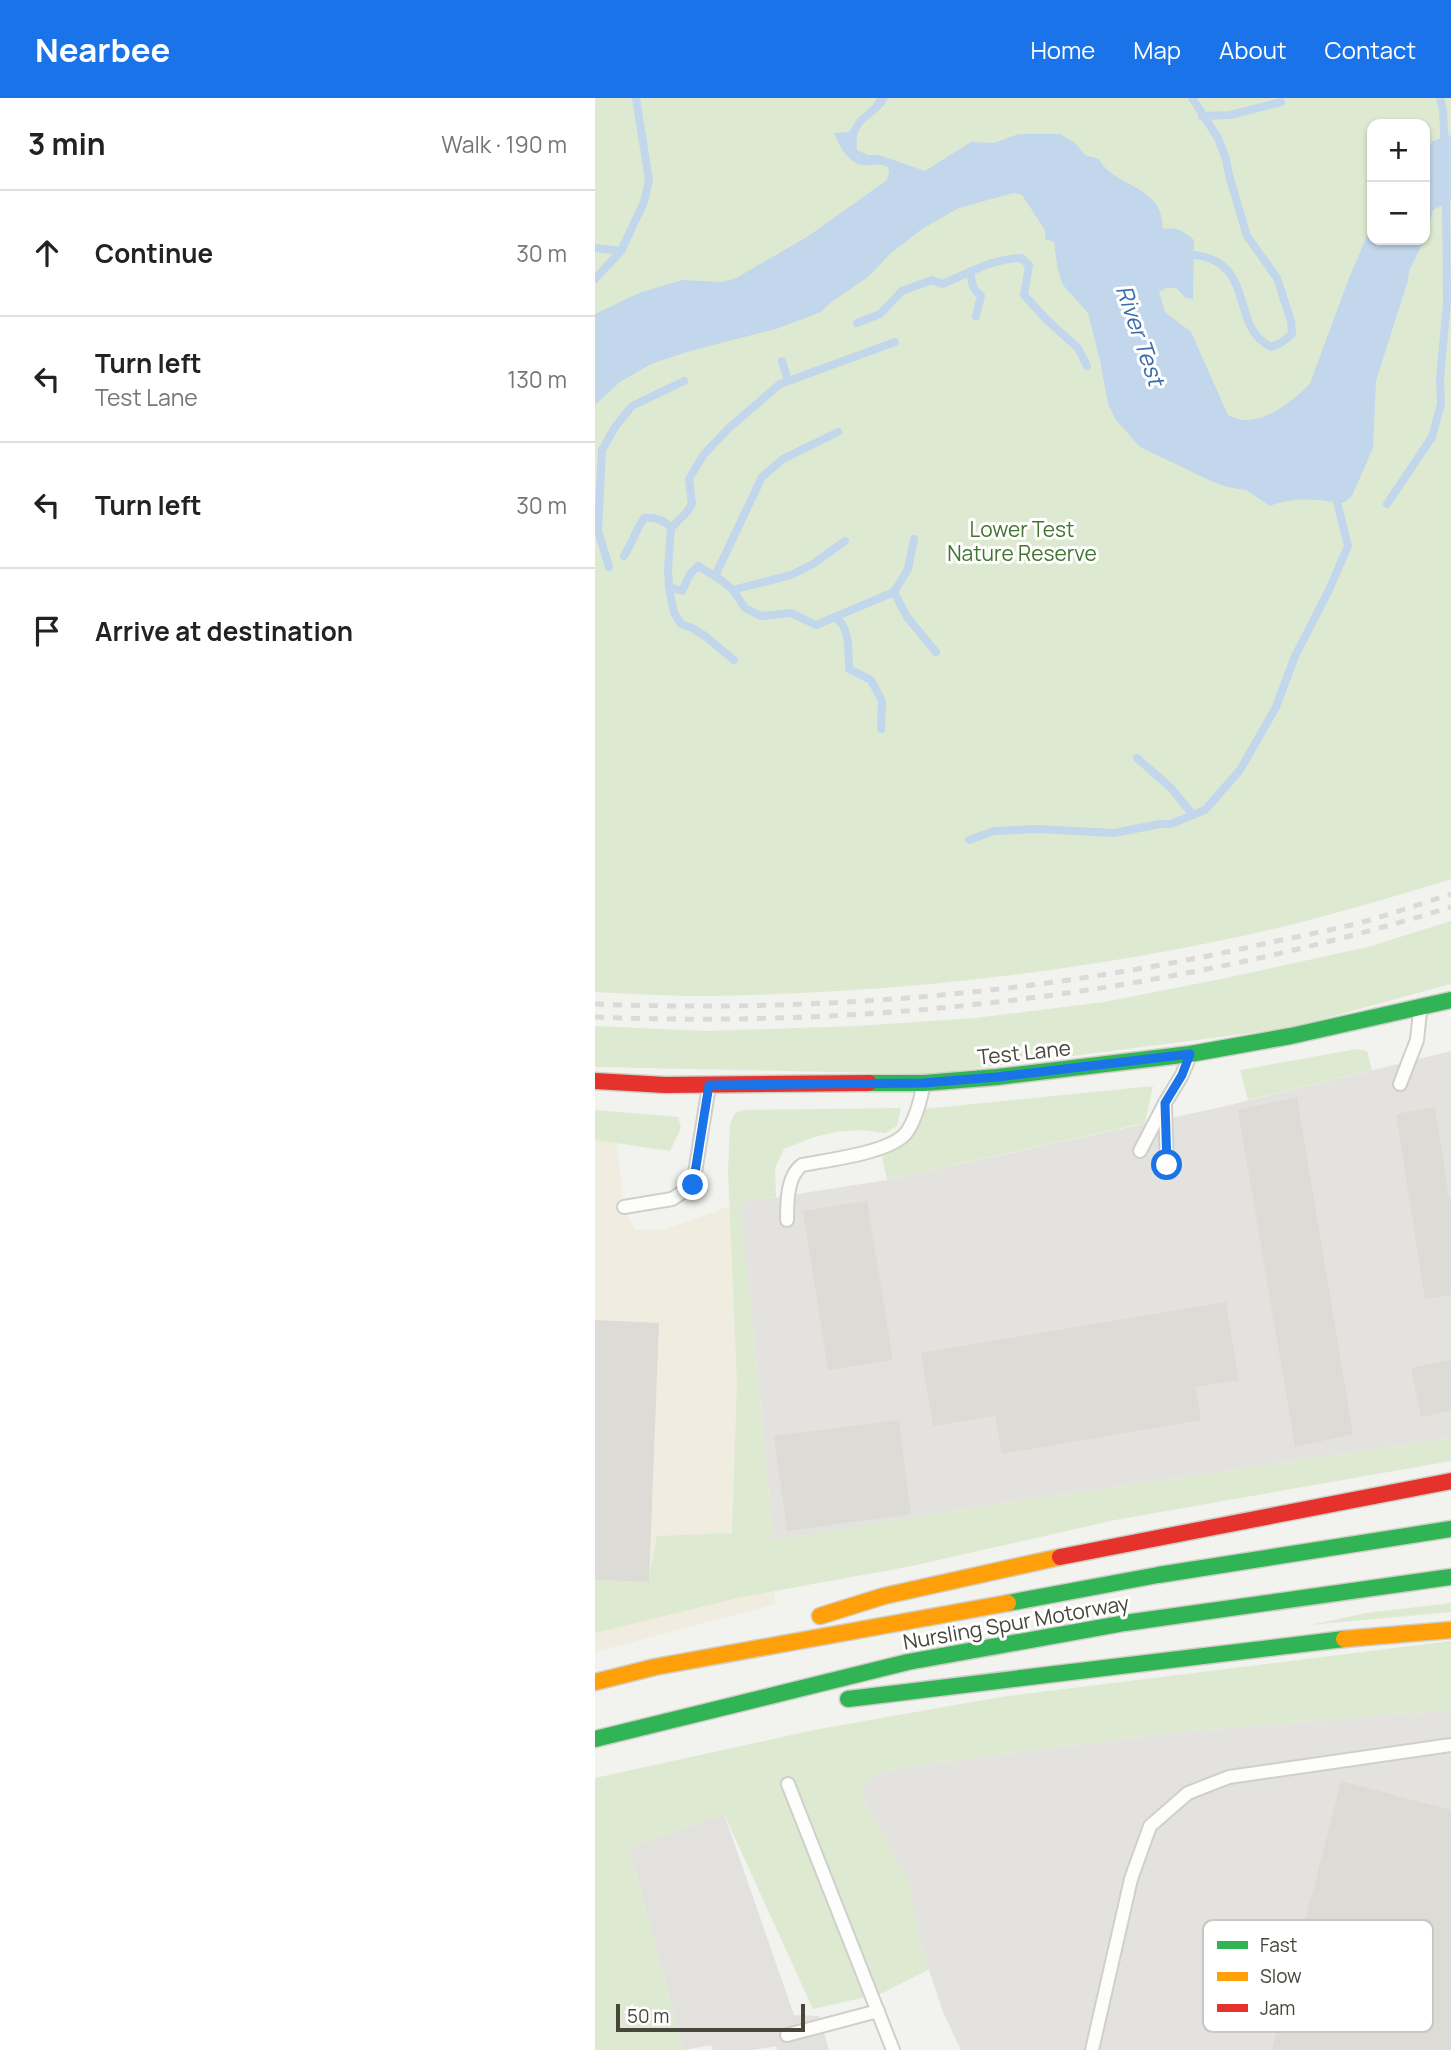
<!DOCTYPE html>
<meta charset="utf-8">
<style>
:root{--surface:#fff;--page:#f6f6f6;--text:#222;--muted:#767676;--line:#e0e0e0;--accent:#1a73e8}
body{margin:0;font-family:Manrope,sans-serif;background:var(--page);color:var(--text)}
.controls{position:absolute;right:21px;top:21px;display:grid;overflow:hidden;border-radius:14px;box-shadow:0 2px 5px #0004}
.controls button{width:63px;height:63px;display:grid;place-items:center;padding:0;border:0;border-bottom:2px solid var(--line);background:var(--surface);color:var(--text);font:35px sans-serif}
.scale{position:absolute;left:21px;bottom:18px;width:189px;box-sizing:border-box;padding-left:7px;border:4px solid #48453a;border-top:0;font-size:19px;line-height:24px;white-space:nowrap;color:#48453a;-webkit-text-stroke:5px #fff;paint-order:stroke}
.stop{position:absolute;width:21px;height:21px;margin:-16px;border:5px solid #1a73e8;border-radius:50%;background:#fff}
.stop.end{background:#1a73e8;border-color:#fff;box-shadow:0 2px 7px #0008}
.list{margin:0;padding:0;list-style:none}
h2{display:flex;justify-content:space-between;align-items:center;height:91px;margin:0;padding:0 28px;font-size:30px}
h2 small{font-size:23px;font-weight:400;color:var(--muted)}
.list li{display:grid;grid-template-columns:46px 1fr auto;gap:21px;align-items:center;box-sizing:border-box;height:126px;padding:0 28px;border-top:2px solid var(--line)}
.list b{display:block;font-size:26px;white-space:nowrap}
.list p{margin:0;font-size:23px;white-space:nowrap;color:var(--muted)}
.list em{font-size:23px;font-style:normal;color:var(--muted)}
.icon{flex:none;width:38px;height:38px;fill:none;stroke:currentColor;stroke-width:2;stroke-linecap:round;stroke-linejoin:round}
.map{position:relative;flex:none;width:856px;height:1952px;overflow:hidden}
header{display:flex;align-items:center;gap:42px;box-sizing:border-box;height:98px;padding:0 35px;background:var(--accent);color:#fff}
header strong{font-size:33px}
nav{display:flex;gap:38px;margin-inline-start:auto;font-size:24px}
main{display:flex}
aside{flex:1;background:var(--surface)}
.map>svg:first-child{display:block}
.commercial{fill:#f0ecdf}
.industrial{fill:#e4e2de}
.green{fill:#ddead1;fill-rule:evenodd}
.parking{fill:#e2e1dd}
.water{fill:#c2d6ec}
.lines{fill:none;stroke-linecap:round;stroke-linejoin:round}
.stream{stroke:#c2d6ec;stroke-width:8}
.building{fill:#dcdbd6}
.lane-casing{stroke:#d0d0cb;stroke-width:16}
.fast-casing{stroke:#d0cfc5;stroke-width:19}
.slow-casing{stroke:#d0cfc5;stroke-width:19}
.jam-casing{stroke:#d0cfc5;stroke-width:19}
.lane{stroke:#fdfdfc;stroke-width:12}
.fast{stroke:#30b455;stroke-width:16}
.slow{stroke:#ff9f0a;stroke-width:16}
.jam{stroke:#e5322d;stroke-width:16}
.rail{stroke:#dadada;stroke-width:5;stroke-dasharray:9 9;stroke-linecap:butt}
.route{stroke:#1a73e8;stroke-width:9}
.labels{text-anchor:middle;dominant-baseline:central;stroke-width:6;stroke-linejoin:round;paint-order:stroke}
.park-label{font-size:21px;fill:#427531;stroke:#fff}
.street-label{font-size:21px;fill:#48453a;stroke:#fff}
.water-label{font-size:23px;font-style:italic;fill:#3c6dab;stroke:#fff}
.key{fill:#fff;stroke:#c8c7c4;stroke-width:2}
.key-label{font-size:19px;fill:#48453a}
</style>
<header>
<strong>Nearbee</strong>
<nav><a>Home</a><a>Map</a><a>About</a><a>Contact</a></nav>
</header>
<main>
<aside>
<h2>3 min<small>Walk · 190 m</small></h2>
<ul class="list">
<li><svg class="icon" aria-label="ahead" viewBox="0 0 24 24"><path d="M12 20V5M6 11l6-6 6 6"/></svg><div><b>Continue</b></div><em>30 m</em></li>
<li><svg class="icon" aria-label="left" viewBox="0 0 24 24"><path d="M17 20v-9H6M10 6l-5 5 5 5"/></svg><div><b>Turn left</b><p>Test Lane</p></div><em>130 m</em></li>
<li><svg class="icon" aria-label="left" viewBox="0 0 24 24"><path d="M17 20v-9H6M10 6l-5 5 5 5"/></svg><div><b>Turn left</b></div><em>30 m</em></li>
<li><svg class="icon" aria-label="arrive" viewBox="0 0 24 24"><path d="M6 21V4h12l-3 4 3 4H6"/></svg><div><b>Arrive at destination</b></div></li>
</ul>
</aside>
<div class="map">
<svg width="856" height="1952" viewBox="0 0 856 1952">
<rect width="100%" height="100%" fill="#f2f2ee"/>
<path class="commercial" d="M 0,1023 L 20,1025 L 29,1112 L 40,1132 L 69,1132 L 144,1105 L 178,1443 L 180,1506 L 0,1554 Z"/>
<g class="industrial">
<path d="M 856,953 L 856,1340 L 343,1415 L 178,1443 L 159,1237 L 144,1105 L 292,1082 L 631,1008 Z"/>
<path d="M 856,1612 L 856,1952 L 366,1952 L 348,1914 L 326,1848 L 312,1782 L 269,1702 L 268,1693 L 271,1683 L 280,1677 L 296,1671 L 574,1635 Z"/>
</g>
<g class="green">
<path d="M 0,0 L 856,0 L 856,781 C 789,802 720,822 652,837 C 517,866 381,885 243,893 C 199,895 155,898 111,898 C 74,898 37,896 0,894 ZM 777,26 L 830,26 L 830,142 L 777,142 Z"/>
<path d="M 856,823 L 856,886 L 694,930 L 339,976 L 0,969 L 0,928 L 111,933 L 262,928 L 380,920 L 509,904 L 626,881 L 773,849 Z"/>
<path d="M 762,951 L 772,953 L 777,972 L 653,1002 L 645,972 Z"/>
<path d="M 558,988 L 550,1025 L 292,1082 L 287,1059 C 316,1044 317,1041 328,1011 Z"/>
<path d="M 306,1010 L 302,1028 L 290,1035 L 267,1032 L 241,1034 L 219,1039 L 189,1051 L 180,1070 L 181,1099 L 145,1105 L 159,1237 L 178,1442 L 343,1415 L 856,1340 L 856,1363 L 520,1422 L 317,1468 L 147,1499 L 0,1535 L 0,1482 L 53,1484 L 62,1438 L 137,1435 L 142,1284 L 133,1073 L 135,1026 L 140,1015 L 149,1012 Z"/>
<path d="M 0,1012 L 83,1019 L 86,1030 L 75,1053 L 0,1042 Z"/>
<path d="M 856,1505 L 856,1514 L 715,1527 L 771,1515 Z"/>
<path d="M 856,1543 L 856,1612 L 574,1635 L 296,1671 C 278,1678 267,1680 269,1702 L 313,1782 L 326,1848 L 334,1871 L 288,1895 L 218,1911 L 129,1716 L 34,1750 L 89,1952 L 0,1952 L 0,1680 L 219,1632 L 405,1599 Z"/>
</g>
<path class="parking" d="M 129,1716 L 199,1917 L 224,1918 L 234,1952 L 182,1952 L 181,1948 L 158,1952 L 118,1952 L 116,1947 L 89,1952 L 34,1750 Z"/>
<g class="water">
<path d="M 282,0 L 293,0 C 282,23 258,19 262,52 L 273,57 L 284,57 L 330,73 L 376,44 L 399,45 L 424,36 L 465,36 L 480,45 L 490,57 L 504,61 C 517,86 555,87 565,114 C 567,119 567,126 568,131 C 581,128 589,133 599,142 L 598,201 L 591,200 L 581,190 L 571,190 L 564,194 L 570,214 L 596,234 L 633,317 C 638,319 644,322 650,322 C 674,323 698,302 715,286 L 752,185 L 777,126 L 777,142 L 829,142 L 814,173 L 813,182 L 781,283 L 778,350 L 757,398 L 748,405 C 722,402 700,398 675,408 L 651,392 L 632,389 L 616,383 L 545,349 L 521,322 L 513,306 L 505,262 L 493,215 L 468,187 L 463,173 L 459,144 L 450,141 L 450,132 L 427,97 L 418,95 L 364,110 L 327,131 L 296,155 L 273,179 L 235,205 L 226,214 L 181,231 L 95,253 L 56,266 L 25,284 L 0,307 L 0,216 L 44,195 L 87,182 L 127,184 L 141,180 L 212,139 L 292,82 L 294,75 L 293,69 C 281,64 281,68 270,67 C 254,67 244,48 239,35 L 254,34 L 263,20 L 278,7 Z"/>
<path d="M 856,37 L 856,103 L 838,112 L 830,141 L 830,53 L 838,43 Z"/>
</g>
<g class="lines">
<g class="stream">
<path d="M 597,0 L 623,40 L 631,61 L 634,77 L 652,138 L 682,180 L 696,223 L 697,236 L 686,245 L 676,249 C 634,229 662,165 600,157"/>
<path d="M 845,0 L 848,12 L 850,49"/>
<path d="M 607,18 L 635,17 L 686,4"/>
<path d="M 0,150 L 26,153"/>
<path d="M 376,173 C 376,184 377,191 386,198 L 381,218"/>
<path d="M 0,181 L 26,153 L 49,104 L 54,82 L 41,0"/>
<path d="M 262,225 L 285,216 L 307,193 L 337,182 L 347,186 C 376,175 394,161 426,160 L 434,167 L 429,197 L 452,222 L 483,250 L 492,268"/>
<path d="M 187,263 L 193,283"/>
<path d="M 792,406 L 837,339 L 846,306 L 845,281 L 852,204 L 851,97"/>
<path d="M 76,430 L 91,415 L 97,406 L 94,381 L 109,356 L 135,329 L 185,286 L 300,244"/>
<path d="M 29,458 C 37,445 41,432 49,420 C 60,419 69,422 76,430 L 73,471 L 74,489 L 87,493 L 95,476 L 103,468 L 126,482 L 138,492 L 150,510 L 166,518 L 196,515 L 221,527 L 299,494 L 313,471 L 319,441"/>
<path d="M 14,469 L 3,433 L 7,352 L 20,329 L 37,308 L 89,283"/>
<path d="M 120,478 L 167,379 L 188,361 L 243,334"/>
<path d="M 74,489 L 79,515 L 86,526 L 97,530 L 110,538 L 139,562"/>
<path d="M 138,492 L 196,477 L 218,466 L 250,443"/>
<path d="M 299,494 L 312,519 L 341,554"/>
<path d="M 240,519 C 256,530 253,554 254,571 L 276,582 L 287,603 L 286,631"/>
<path d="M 542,660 L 576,690 L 598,717"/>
<path d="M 374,742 L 399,733 L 442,731 L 519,735 L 565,726 L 576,726 L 610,712 L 645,672 L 681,609 L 700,558 L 734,492 L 753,448 L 742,404"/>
</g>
</g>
<g class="building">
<path d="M 702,999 L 758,1336 L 700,1349 L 643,1012 Z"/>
<path d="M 840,1009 L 854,1100 L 856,1100 L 856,1197 L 830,1201 L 801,1016 Z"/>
<path d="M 272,1103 L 298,1262 L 233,1272 L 208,1113 Z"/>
<path d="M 631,1204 L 644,1282 L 601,1289 L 606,1322 L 407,1356 L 400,1318 L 338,1328 L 326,1255 Z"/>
<path d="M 0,1222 L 64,1225 L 54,1484 L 0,1482 Z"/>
<path d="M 856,1262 L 856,1313 L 826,1319 L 816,1270 Z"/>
<path d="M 304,1322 L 316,1416 L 192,1433 L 179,1338 Z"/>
<path d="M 746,1683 L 856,1712 L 856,1952 L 677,1952 Z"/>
</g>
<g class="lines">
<defs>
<g id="lane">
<path d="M 805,986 L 822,942 L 825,914"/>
<path d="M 570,1009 L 572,1067"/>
<path d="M 545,1053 L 570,1005 L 587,977 L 594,960"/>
<path d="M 29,1109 L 77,1101 L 98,1087 L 114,988"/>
<path d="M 192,1122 C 192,1104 192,1078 207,1067 C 232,1062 295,1055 311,1035 C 320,1023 325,1004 328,989"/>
<path d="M 193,1686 L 298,1952"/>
<path d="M 192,1937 L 283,1913"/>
<path d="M 497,1952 L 536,1781 L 555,1728 L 593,1695 L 634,1679 L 856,1647"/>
</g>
<g id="fast">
<path d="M 274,985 L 329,985 L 402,979 L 595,956 L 696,938 L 856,902"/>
<path d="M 413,1505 L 563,1477 L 856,1431"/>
<path d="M 253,1601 L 749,1541"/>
<path d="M 0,1641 L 313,1564 L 530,1525 L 856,1479"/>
</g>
<g id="slow">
<path d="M 225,1518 L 289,1498 L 465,1459"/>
<path d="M 749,1541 L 856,1532"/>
<path d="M 0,1584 L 60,1569 L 413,1505"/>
</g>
<g id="jam">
<path d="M 0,983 L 70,987 L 274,985"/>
<path d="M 465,1459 L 856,1383"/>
</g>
</defs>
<use href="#lane" class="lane-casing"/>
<use href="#fast" class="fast-casing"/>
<use href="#slow" class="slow-casing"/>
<use href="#jam" class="jam-casing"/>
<use href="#lane" class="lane"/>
<use href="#fast" class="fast"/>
<use href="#slow" class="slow"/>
<use href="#jam" class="jam"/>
<g class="rail">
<path d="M 0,906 C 227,915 456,895 677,844 C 710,837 743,831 775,822 C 802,814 829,805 856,796"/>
<path d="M 0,919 C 285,931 583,894 856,809"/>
</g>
</g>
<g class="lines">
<path class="route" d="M 98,1087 L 114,987 L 328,985 L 402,979 L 595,956 L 587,977 L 570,1005 L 572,1067"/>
</g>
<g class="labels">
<g class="park-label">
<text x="427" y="431">Lower Test<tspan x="427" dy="24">Nature Reserve</tspan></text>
</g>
<g class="street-label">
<text transform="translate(429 954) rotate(-6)">Test Lane</text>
<text transform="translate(421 1524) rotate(-10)">Nursling Spur Motorway</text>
</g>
<g class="water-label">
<text transform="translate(546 237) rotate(71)">River Test</text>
</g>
</g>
<rect x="608" y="1822" width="230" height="112" rx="10" class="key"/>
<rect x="622" y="1843" width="31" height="8" fill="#30b455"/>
<rect x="622" y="1874" width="31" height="9" fill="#ff9f0a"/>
<rect x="622" y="1906" width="31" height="8" fill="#e5322d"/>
<g class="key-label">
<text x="665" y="1854">Fast</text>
<text x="665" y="1885">Slow</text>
<text x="665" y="1917">Jam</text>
</g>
</svg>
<div class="controls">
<button>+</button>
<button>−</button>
</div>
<div class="scale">50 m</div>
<div class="stop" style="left:572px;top:1067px"></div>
<div class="stop end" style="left:98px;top:1087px"></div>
</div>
</main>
